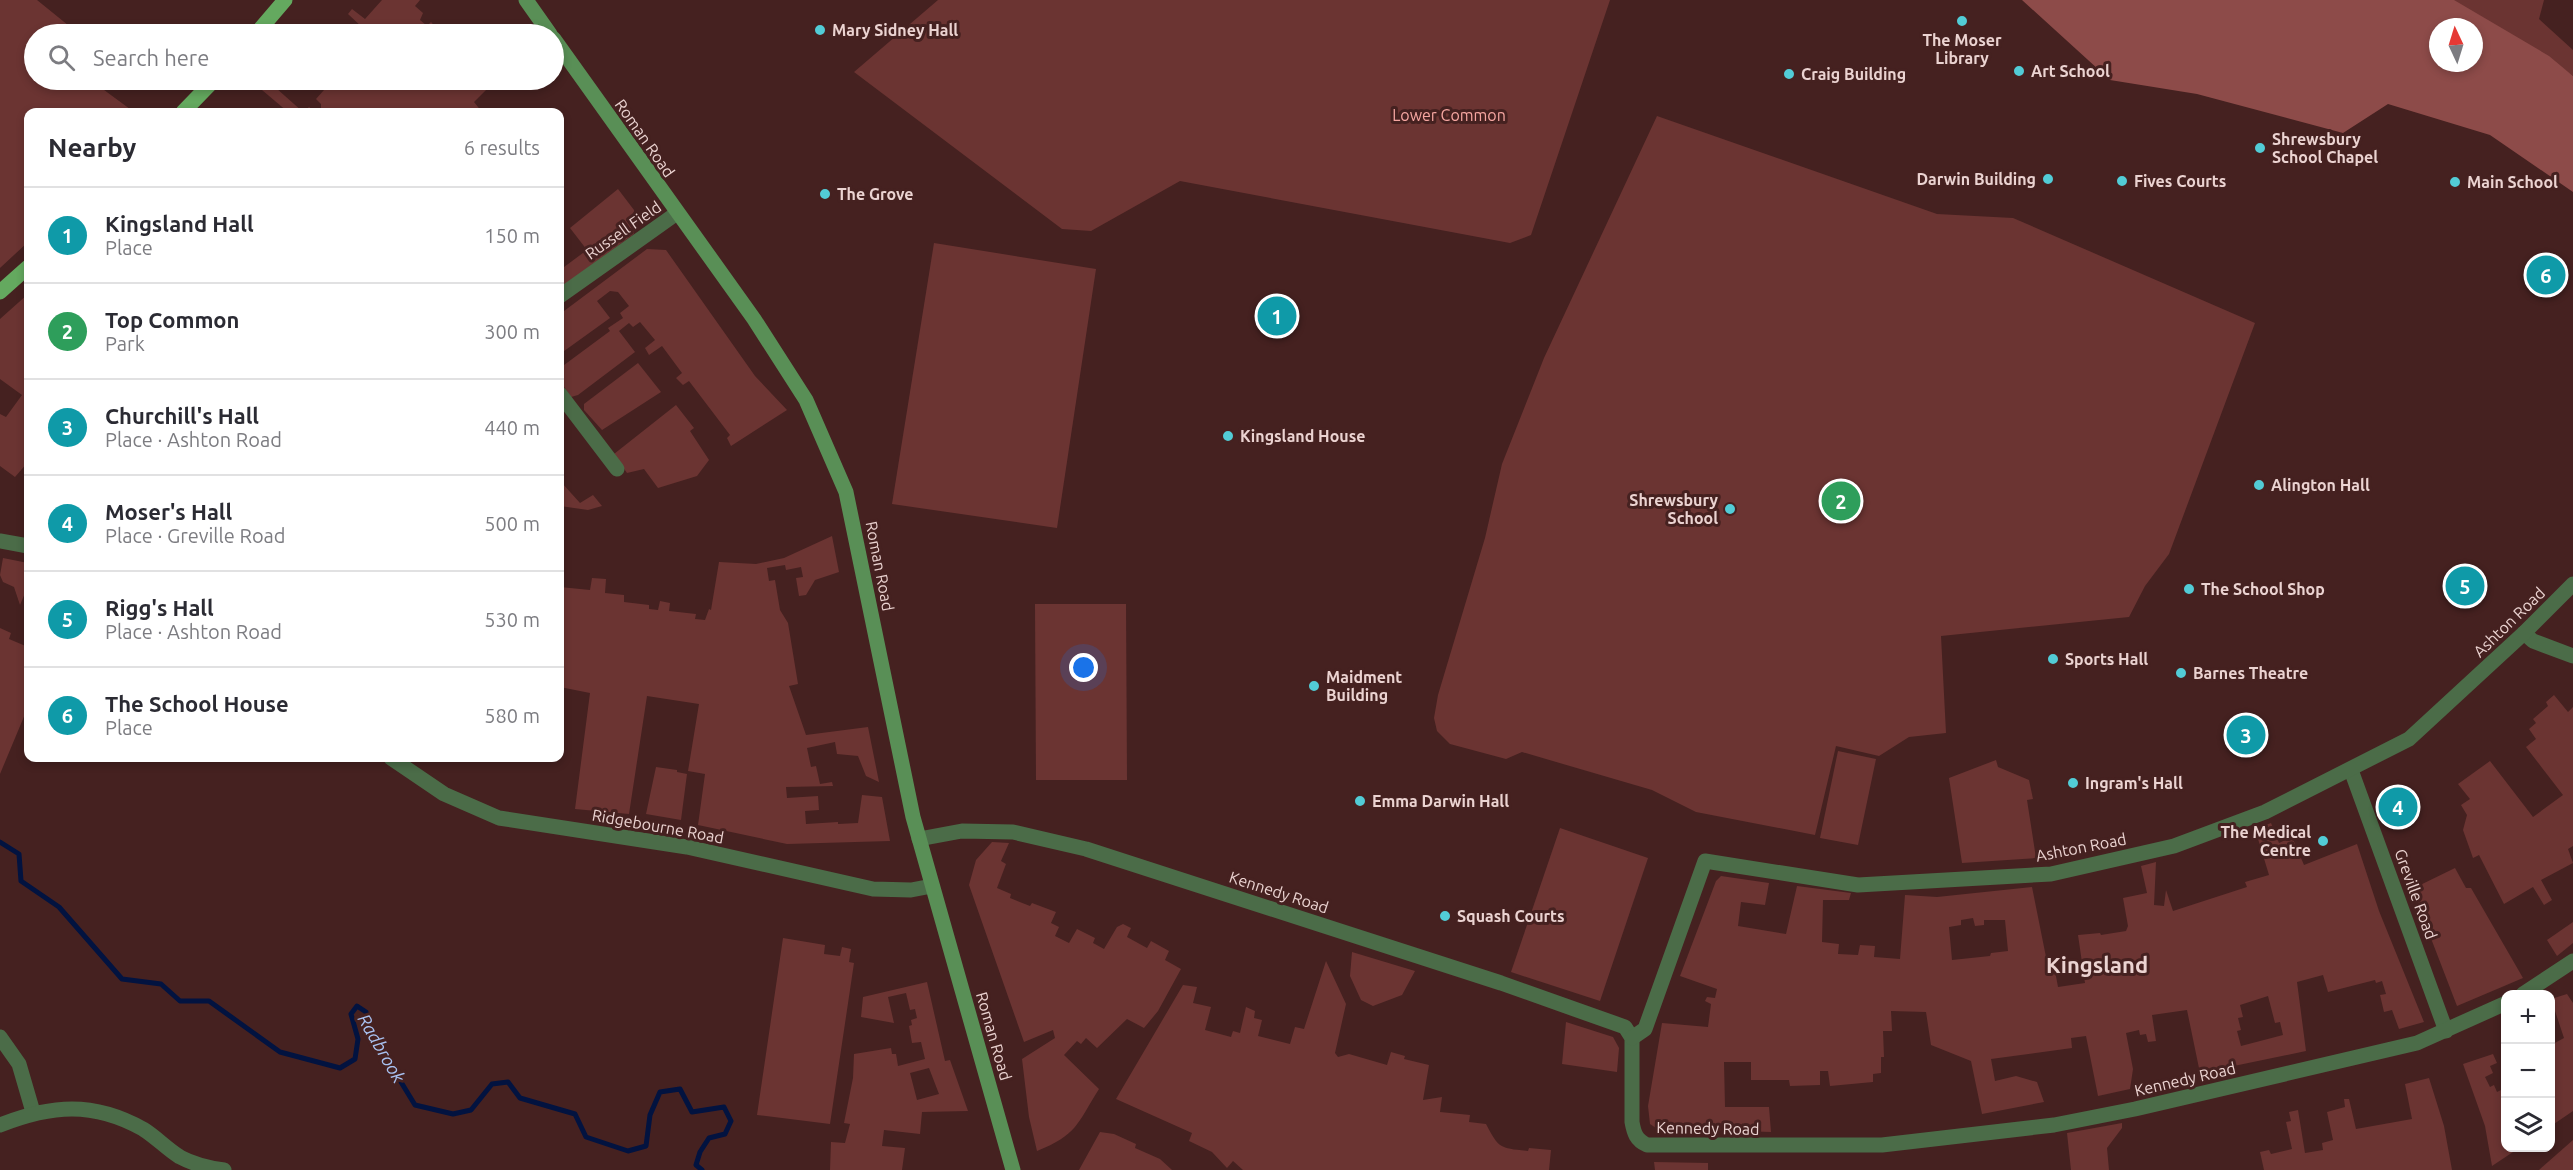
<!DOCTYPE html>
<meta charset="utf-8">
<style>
:root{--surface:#fff;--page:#f2f2f3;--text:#2b2b33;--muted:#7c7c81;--line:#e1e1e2;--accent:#111827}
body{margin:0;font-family:Ubuntu,sans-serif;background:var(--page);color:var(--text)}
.controls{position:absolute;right:18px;bottom:18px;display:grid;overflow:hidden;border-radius:12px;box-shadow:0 3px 9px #0003}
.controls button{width:54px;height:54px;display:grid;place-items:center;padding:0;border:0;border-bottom:2px solid var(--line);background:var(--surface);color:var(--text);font:30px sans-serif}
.compass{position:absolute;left:2429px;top:18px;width:54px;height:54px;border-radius:50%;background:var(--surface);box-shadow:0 3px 9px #0003;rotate:356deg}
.you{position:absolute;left:1084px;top:668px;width:21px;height:21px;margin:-15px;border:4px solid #fff;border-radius:50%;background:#1a73e8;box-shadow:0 0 0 9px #1a73e833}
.badge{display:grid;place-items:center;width:39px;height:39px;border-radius:50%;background:var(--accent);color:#fff;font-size:20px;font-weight:700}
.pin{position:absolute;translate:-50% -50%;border:3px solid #fff;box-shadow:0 2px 6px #0006}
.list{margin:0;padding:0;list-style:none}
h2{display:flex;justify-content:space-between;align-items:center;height:78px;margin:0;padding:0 24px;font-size:26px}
h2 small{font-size:20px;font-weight:400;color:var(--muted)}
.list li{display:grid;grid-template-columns:39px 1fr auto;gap:18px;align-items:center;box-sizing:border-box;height:96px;padding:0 24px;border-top:2px solid var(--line)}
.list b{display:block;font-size:22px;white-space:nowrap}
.list p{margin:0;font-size:20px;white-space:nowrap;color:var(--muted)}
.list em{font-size:20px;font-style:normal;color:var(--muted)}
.icon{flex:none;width:33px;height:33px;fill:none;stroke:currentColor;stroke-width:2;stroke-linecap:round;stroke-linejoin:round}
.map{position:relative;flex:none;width:2573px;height:1170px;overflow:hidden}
.search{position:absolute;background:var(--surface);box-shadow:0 3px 9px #0003;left:24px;top:24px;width:540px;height:66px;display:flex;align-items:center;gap:15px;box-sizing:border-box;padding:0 21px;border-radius:33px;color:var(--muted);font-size:22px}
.panel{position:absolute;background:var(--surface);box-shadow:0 3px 9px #0003;left:24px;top:108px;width:540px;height:654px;border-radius:12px}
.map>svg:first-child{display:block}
.green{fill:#6b3432;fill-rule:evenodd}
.forest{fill:#8d4b49;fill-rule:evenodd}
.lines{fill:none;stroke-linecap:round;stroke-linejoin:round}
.stream{stroke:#021340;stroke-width:5}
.street{stroke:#4b6c48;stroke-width:15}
.secondary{stroke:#598f56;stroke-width:15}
.primary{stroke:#64a95f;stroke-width:15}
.poi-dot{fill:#52ccd6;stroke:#452120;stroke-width:2}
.labels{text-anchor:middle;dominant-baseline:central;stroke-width:6;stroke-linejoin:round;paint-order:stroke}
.poi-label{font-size:16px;font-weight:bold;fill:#ebd3d1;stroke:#452120;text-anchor:start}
.park-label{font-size:16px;fill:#f6a6a1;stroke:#452120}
.street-label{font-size:16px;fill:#ebd3d1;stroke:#452120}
.water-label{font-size:18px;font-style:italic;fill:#a9c2f1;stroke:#452120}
.district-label{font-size:22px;font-weight:bold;fill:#ebd3d1;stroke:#452120}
</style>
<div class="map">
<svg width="2573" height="1170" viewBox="0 0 2573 1170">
<rect width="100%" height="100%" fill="#452120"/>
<g class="green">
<path d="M 0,0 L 37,0 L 79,34 L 34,34 L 34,80 L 106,80 L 100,87 L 134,112 L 28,112 L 28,242 L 0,268 Z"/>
<path d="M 382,0 L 420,0 L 415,6 L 423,13 L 420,20 L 427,26 L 431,22 L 442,34 L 446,31 L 449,34 L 357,34 L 363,28 L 348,14 L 352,9 L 365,19 Z"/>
<path d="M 938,0 L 1610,0 L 1531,235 L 1510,243 L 1180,181 L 1091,231 L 1062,229 L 854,72 Z"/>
<path d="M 2354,0 L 2544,0 L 2539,19 L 2573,50 L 2573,76 C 2512,27 2428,17 2354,0 Z"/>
<path d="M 250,80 L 267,80 L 303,112 L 288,112 Z"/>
<path d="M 311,80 L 481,80 L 487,89 L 474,102 L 482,112 L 304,112 L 309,107 L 314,111 L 321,108 L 321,104 L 316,99 L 324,90 Z"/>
<path d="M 1657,116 L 1937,214 L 2013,218 L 2255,323 L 2169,554 L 2145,586 L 2129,617 L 1941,636 L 1946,733 L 1909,737 L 1879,756 L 1836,746 L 1815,835 L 1696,812 L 1652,790 L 1522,752 L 1506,759 L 1450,744 L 1437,731 L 1434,718 L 1438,695 L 1485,538 L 1502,464 L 1544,358 Z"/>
<path d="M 618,189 L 634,210 L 634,234 L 560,288 L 560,270 L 587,250 L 570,228 Z"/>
<path d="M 934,243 L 1096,269 L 1057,528 L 892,504 Z"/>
<path d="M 647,249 L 666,250 L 755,376 L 787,410 L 731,446 L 727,438 L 730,435 L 689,381 L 683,385 L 676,378 L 682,373 L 662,346 L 649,355 L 645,348 L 655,340 L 640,322 L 633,327 L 629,323 L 619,331 L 635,352 L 578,395 L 571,397 L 560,381 L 560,368 L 610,331 L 608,328 L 623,318 L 620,313 L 629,306 L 618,292 L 610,291 L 597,301 L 610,318 L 560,354 L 560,314 Z"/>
<path d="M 28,294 L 28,462 L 15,477 L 0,466 L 0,414 L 6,417 L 22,395 L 0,379 L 0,319 Z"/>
<path d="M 638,363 L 661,392 L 602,430 L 584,410 L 584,404 Z"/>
<path d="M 676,405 L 694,428 L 690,431 L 709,460 L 697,476 L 658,488 L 644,469 L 627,473 L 614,454 Z"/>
<path d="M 562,483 L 580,503 L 593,495 L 602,506 L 588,510 L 560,506 L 560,485 Z"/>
<path d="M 832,536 L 839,572 L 815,580 L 806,595 L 799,596 L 796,578 L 803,577 L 801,567 L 786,570 L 785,565 L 767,568 L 769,581 L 775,580 L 780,610 L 788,623 L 798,684 L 789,686 L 806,735 L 868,727 L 879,782 L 866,776 L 858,756 L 837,754 L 835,742 L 807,748 L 811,767 L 816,766 L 820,784 L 832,782 L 833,786 L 786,787 L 787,798 L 818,796 L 819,810 L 805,811 L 806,824 L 838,822 L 838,824 L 858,823 L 862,795 L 882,797 L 890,841 L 787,844 L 698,825 L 705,774 L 688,771 L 699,704 L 647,696 L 629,814 L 575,809 L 590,693 L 560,687 L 560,587 L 590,590 L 592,578 L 606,579 L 605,593 L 624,595 L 624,602 L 649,605 L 649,609 L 658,610 L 660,601 L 670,603 L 669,611 L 696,614 L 695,619 L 705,620 L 709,609 L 711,610 L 719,562 L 756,564 L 784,558 Z"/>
<path d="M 3,558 L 28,563 L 28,586 L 20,605 L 14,587 L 3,582 L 0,575 Z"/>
<path d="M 1035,604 L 1126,604 L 1127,780 L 1036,780 Z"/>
<path d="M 0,628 L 11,633 L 9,639 L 28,647 L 28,707 L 0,774 Z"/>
<path d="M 2554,695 L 2568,712 L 2573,707 L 2573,846 L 2568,849 L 2573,863 L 2541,880 L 2552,900 L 2544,905 L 2533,887 L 2504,904 L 2479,855 L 2473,858 L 2463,830 L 2467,815 L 2461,805 L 2470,799 L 2458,784 L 2490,761 L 2533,817 L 2563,795 L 2526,747 L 2536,739 L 2529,729 L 2536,723 L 2533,719 L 2548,706 L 2546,702 Z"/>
<path d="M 1838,751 L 1876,759 L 1858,845 L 1820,838 Z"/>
<path d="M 1996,760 L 1998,767 L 2029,780 L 2033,799 L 2027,800 L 2036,858 L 1962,863 L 1949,778 Z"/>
<path d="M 656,767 L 677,770 L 677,772 L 687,774 L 681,820 L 646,814 Z"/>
<path d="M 2271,823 L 2279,843 L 2292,837 L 2304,865 L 2357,844 L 2379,911 L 2424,1022 L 2399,1029 L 2392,1010 L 2384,1012 L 2380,995 L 2386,994 L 2382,981 L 2376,983 L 2375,980 L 2328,992 L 2323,975 L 2297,982 L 2306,1051 L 2200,1073 L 2187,1010 L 2152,1015 L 2156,1041 L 2148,1042 L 2146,1034 L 2140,1035 L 2139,1030 L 2126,1033 L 2133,1069 L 2130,1089 L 2098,1096 L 2086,1036 L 2071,1038 L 2072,1048 L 1991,1059 L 1995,1081 L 2016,1076 L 2037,1082 L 2044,1102 L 1982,1114 L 1971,1061 L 1931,1045 L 1926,1012 L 1891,1011 L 1892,1031 L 1883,1031 L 1884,1057 L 1881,1057 L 1881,1073 L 1873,1074 L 1873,1082 L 1830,1086 L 1828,1071 L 1820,1071 L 1820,1085 L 1790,1086 L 1789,1080 L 1751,1080 L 1751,1062 L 1724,1062 L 1725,1107 L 1769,1107 L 1771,1132 L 1656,1128 L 1650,1124 L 1648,1106 L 1662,1023 L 1708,1027 L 1711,1004 L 1705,1001 L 1707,997 L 1715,998 L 1717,989 L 1680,976 L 1716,881 L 1721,876 L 1769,883 L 1765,905 L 1741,902 L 1738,926 L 1786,934 L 1797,886 L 1851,893 L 1849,900 L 1823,900 L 1822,942 L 1839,944 L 1838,954 L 1858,955 L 1860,945 L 1875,946 L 1874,957 L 1900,959 L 1905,895 L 1937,897 L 2032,887 L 2049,972 L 2055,971 L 2058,987 L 2085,983 L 2078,935 L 2100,933 L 2101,935 L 2126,931 L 2128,926 L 2123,898 L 2147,893 L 2141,866 L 2156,862 L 2154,905 L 2164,906 L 2166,890 L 2173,911 L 2247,887 L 2245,882 L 2269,875 L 2255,829 ZM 1973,918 L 1975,926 L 1984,925 L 1984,920 L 2005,920 L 2008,951 L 1991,953 L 1990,956 L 1952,960 L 1949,927 L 1961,925 L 1961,920 ZM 2268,996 L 2275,1023 L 2280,1022 L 2283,1035 L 2241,1046 L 2237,1031 L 2241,1030 L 2238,1018 L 2243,1017 L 2240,1005 Z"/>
<path d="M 1560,828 L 1648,858 L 1600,1001 L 1511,972 Z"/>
<path d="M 992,842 L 1009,843 L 1001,861 L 1006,864 L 997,888 L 1011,894 L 1010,898 L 1030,906 L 1032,903 L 1056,912 L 1051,923 L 1059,927 L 1055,936 L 1069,943 L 1077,929 L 1095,938 L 1093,943 L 1104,949 L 1117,927 L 1123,924 L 1131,928 L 1127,937 L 1147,948 L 1151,941 L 1169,951 L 1165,960 L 1181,969 L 1158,1011 L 1144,1028 L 1127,1019 L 1097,1048 L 1086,1038 L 1081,1044 L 1077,1041 L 1064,1055 L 1099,1089 C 1077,1124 1077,1135 1037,1151 L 1029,1117 L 1022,1059 L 1055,1038 L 1053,1030 L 1024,1042 L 969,885 L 976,860 Z"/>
<path d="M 2455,868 L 2466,888 L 2471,888 L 2523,978 L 2457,1006 L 2412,889 Z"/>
<path d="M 2573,922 L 2573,943 L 2557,956 L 2547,940 Z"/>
<path d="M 783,938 L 825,945 L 824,954 L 840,956 L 842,947 L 851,949 L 849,962 L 854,963 L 830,1124 L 757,1115 Z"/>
<path d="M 1352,952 L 1415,971 L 1402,995 L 1373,1006 L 1361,1000 L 1350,976 Z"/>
<path d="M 1326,961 L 1346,1004 L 1335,1053 L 1338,1057 L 1349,1054 L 1387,1065 L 1391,1052 L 1405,1056 L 1404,1059 L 1429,1065 L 1423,1100 L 1442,1097 L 1440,1112 L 1470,1115 L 1469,1122 L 1486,1124 C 1499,1149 1500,1148 1528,1151 L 1529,1148 L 1551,1150 L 1549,1170 L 1243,1170 L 1233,1161 L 1227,1168 L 1212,1152 L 1189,1141 L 1192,1133 L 1116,1099 L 1183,985 L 1197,987 L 1193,1003 L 1211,1007 L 1205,1030 L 1231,1037 L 1233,1031 L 1240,1033 L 1246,1007 L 1255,1011 L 1254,1018 L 1262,1020 L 1258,1036 L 1290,1044 L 1295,1027 L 1304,1029 Z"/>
<path d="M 927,982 L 945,1061 L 950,1060 L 968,1111 L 922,1112 L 920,1134 L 884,1130 L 882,1146 L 905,1148 L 902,1170 L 830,1170 L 831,1142 L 845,1143 L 850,1124 L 844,1123 L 853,1078 L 854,1054 L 891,1048 L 892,1054 L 896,1054 L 898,1066 L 925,1059 L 921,1042 L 912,1043 L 909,1026 L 912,1025 L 911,1020 L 917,1018 L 915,1009 L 910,1010 L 906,993 L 888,997 L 894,1023 L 861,1017 L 863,997 ZM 929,1068 L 939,1094 L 917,1100 L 910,1073 Z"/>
<path d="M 2567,994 L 2573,1003 L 2573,1111 L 2551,1126 L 2551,1045 L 2564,1038 L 2551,999 Z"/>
<path d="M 1566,1022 L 1613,1037 L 1619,1048 L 1617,1072 L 1562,1064 Z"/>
<path d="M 2493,1054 L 2497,1063 L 2490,1066 L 2493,1073 L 2485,1077 L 2490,1087 L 2494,1085 L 2497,1092 L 2505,1088 L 2506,1148 L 2519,1148 L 2492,1166 L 2485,1126 L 2463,1064 Z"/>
<path d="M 2429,1078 L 2444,1126 L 2452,1170 L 2264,1170 L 2260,1152 L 2269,1150 L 2271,1154 L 2292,1149 L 2286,1122 L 2291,1121 L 2289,1112 L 2298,1110 L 2305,1153 L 2323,1150 L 2322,1143 L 2333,1140 L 2327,1112 L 2345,1107 L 2344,1099 L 2349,1099 L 2356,1129 L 2412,1119 L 2405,1084 Z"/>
<path d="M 2122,1123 L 2122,1128 L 2107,1148 L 2109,1170 L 2071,1170 L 2067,1133 Z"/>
<path d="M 1100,1132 L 1114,1134 L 1136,1144 L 1135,1148 L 1160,1159 L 1172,1170 L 1079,1170 Z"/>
<path d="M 2573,1140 L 2573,1170 L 2539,1170 Z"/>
<path d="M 1654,1162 L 1708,1163 L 1708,1170 L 1655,1170 Z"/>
</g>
<path class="forest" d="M 2022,0 L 2454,0 L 2549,56 L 2573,76 L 2573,192 L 2490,135 L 2388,104 L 2343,133 L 2197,94 L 2110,80 ZM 2438,27 L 2474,27 L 2474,63 L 2438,63 Z"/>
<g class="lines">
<path class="stream" d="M 0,842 L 19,854 L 21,881 L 59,907 L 122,979 L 161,984 L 180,1001 L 209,1001 L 280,1052 L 340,1068 L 355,1059 L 358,1039 L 351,1014 L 357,1006 L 366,1012 L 373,1036 L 415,1105 L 453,1114 L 471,1110 L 492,1084 L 508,1082 L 520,1098 L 575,1114 L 586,1137 L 628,1151 L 646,1146 L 650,1115 L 660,1092 L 680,1089 L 692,1112 L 724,1107 L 731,1121 L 725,1134 L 709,1138 L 700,1152 L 696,1165 L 702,1170"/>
<g class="street">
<path d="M 560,296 L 677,213"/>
<path d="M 560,394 L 617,469"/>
<path d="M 0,541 L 28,546"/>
<path d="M 2524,633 L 2533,641 L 2573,656"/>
<path d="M 391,758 L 444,794 L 499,818 L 687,847 L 873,889 L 911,890 L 932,886"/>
<path d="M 2351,770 L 2446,1031"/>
<path d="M 919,839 L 962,831 L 1013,832 L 1086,849 L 1501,983 L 1625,1027 L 1632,1038 L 1632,1122 C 1634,1133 1636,1140 1647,1145 L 1882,1145 L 2054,1125 L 2135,1109 L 2417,1043 L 2506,1003"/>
<path d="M 2523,994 L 2573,961"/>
<path d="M 0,1037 L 19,1064 L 33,1112"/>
<path d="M 1632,1038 L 1645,1029 L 1705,861 L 1858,885 L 2051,874 L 2174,846 L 2265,812 L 2409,739 L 2524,633 L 2573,584"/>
<path d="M 0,1125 C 51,1105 93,1101 143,1129 C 156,1137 167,1149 180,1157 C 193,1164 210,1168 224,1170"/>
</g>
<g class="secondary">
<path d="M 526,0 L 550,34"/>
<path d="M 554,39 L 754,319 L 806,400 L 846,492 L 913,817 L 1013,1170"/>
</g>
<g class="primary">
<path d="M 256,34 L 285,0"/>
<path d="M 183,112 L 214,80"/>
<path d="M 0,292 L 28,267"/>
</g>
</g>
<g class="poi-dot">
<circle cx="1962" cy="21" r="6"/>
<circle cx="820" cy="30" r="6"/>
<circle cx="2019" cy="71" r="6"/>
<circle cx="1789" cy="74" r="6"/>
<circle cx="2260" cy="148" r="6"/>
<circle cx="2048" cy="179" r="6"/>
<circle cx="2122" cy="181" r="6"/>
<circle cx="2455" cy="182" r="6"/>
<circle cx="825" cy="194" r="6"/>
<circle cx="1228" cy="436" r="6"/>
<circle cx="2259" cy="485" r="6"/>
<circle cx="1730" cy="509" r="6"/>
<circle cx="2189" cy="589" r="6"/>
<circle cx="2053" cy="659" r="6"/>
<circle cx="2181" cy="673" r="6"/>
<circle cx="1314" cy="686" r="6"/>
<circle cx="2073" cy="783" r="6"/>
<circle cx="1360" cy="801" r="6"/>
<circle cx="2323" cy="841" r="6"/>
<circle cx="1445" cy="916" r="6"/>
</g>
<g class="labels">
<g class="poi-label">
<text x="832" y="30">Mary Sidney Hall</text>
<text x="1962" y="40" text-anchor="middle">The Moser<tspan x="1962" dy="18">Library</tspan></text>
<text x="2031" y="71">Art School</text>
<text x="1801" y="74">Craig Building</text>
<text x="2272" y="139">Shrewsbury<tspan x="2272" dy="18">School Chapel</tspan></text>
<text x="2036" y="179" text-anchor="end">Darwin Building</text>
<text x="2134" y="181">Fives Courts</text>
<text x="2467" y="182">Main School</text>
<text x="837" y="194">The Grove</text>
<text x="1240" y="436">Kingsland House</text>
<text x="2271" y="485">Alington Hall</text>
<text x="1718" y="500" text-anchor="end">Shrewsbury<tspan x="1718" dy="18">School</tspan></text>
<text x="2201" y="589">The School Shop</text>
<text x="2065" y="659">Sports Hall</text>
<text x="2193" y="673">Barnes Theatre</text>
<text x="1326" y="677">Maidment<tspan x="1326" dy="18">Building</tspan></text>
<text x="2085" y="783">Ingram's Hall</text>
<text x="1372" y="801">Emma Darwin Hall</text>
<text x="2311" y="832" text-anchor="end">The Medical<tspan x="2311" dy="18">Centre</tspan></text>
<text x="1457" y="916">Squash Courts</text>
</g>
<g class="park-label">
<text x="1449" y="115">Lower Common</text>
</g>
<g class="street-label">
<text transform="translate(645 138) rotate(55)">Roman Road</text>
<text transform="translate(623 230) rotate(-35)">Russell Field</text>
<text transform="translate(880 566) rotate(79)">Roman Road</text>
<text transform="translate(2509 622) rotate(-44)">Ashton Road</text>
<text transform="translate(658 826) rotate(10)">Ridgebourne Road</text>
<text transform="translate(2081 847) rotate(-11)">Ashton Road</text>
<text transform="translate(1279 892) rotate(18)">Kennedy Road</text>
<text transform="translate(2416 894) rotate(70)">Greville Road</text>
<text transform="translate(994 1036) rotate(74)">Roman Road</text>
<text transform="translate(2185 1079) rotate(-13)">Kennedy Road</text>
<text transform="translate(1708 1128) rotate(1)">Kennedy Road</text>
</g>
<g class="water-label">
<text transform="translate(382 1048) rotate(60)">Radbrook</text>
</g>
<g class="district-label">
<text x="2097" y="964">Kingsland</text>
</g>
</g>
</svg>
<div class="controls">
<button>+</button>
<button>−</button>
<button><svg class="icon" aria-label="layers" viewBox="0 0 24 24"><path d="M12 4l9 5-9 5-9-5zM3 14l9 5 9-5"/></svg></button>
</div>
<svg class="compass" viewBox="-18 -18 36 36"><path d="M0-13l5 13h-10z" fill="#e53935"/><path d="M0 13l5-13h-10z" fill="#7c7c81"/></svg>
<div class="you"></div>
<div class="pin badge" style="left:1277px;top:316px;background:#0f9aa8">1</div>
<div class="pin badge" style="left:1841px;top:501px;background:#2e9e5b">2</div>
<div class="pin badge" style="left:2246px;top:735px;background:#0f9aa8">3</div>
<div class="pin badge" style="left:2398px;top:807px;background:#0f9aa8">4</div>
<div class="pin badge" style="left:2465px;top:586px;background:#0f9aa8">5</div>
<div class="pin badge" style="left:2546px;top:275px;background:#0f9aa8">6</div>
<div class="search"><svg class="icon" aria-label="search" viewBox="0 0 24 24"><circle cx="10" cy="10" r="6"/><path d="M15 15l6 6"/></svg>Search here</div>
<section class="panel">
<h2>Nearby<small>6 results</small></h2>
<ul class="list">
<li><span class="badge" style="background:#0f9aa8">1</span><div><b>Kingsland Hall</b><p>Place</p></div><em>150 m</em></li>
<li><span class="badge" style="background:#2e9e5b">2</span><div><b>Top Common</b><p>Park</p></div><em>300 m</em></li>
<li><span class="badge" style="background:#0f9aa8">3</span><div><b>Churchill's Hall</b><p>Place · Ashton Road</p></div><em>440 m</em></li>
<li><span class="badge" style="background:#0f9aa8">4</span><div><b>Moser's Hall</b><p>Place · Greville Road</p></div><em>500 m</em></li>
<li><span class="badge" style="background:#0f9aa8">5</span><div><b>Rigg's Hall</b><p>Place · Ashton Road</p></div><em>530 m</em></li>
<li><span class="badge" style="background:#0f9aa8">6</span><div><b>The School House</b><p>Place</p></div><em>580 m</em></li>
</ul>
</section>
</div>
